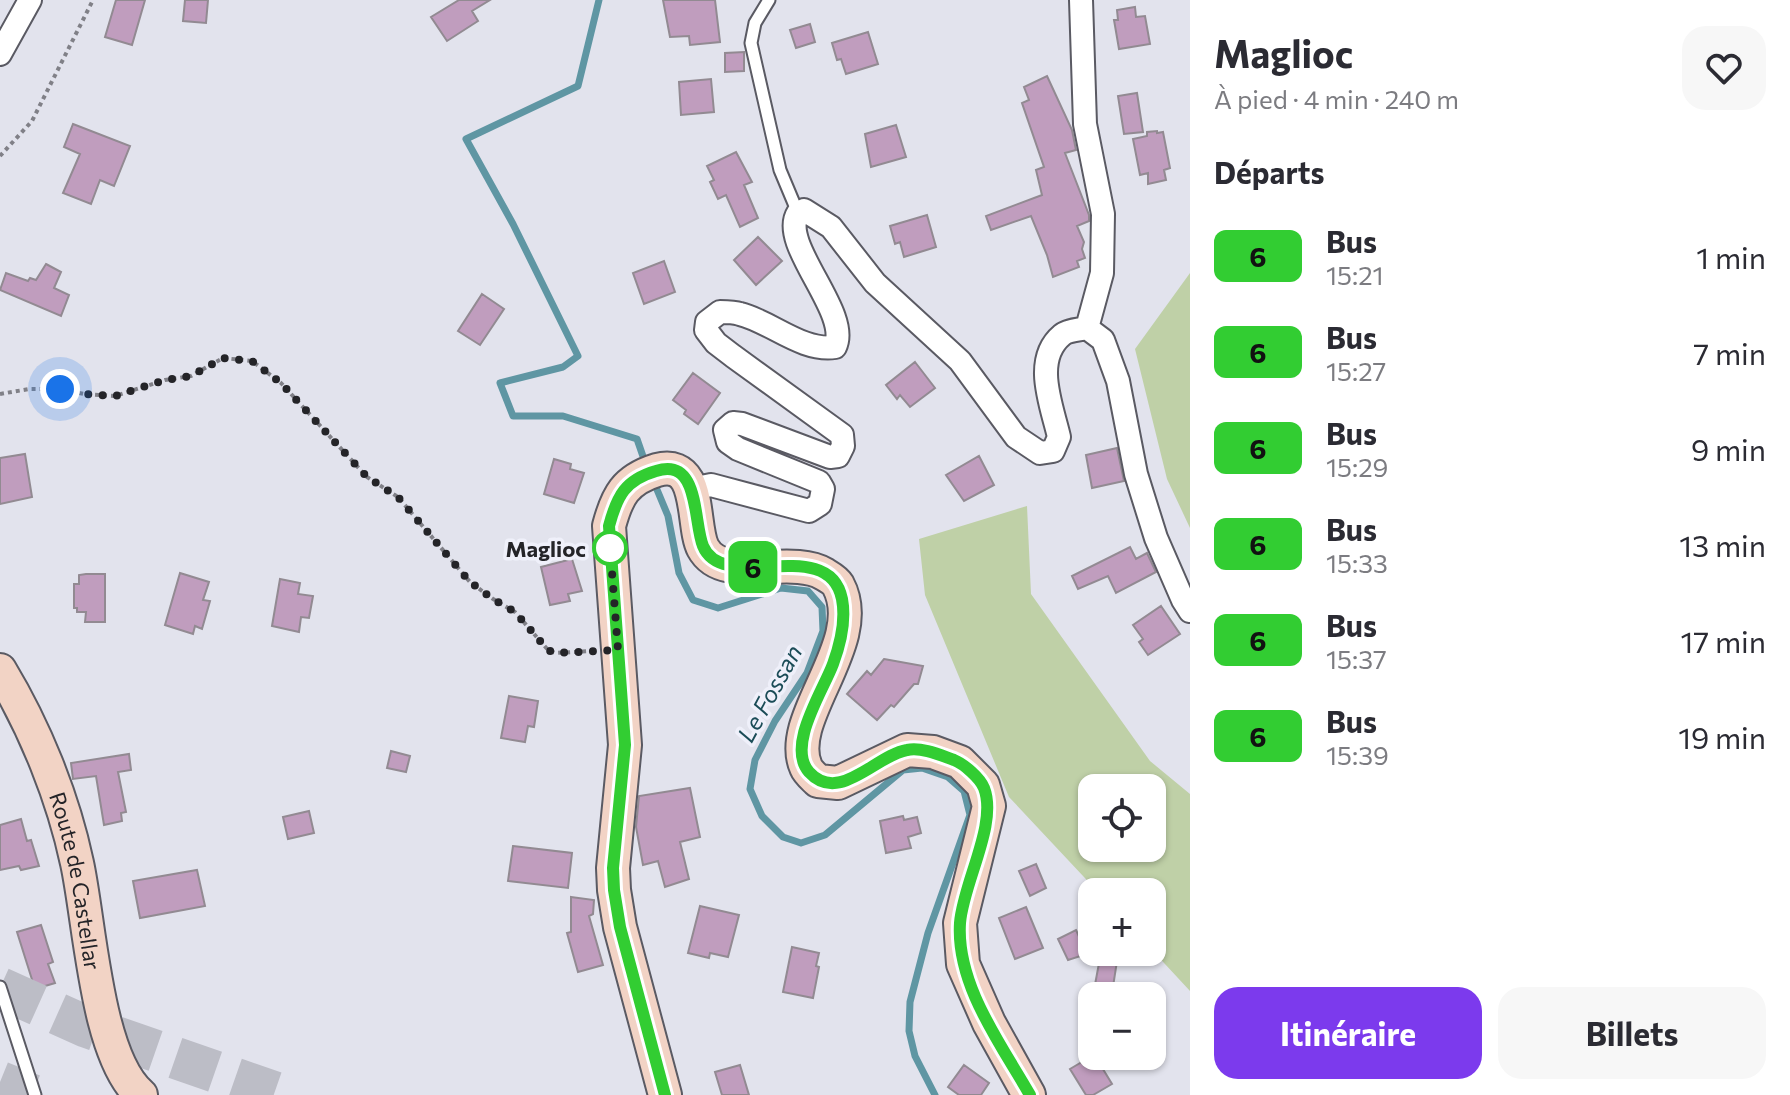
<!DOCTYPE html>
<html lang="fr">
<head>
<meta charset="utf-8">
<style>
	body { margin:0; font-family:Commissioner,sans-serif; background:#f7f7f7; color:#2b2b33; height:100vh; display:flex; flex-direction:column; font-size:30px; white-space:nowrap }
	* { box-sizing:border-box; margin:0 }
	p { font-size:26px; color:#7c7c81 }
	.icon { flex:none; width:44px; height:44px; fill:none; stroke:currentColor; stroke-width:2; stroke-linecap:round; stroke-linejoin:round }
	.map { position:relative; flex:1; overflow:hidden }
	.drawer { display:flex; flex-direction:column; background:#fff; width:600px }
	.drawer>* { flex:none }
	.badge { padding:0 16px; border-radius:12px; font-size:28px; line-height:52px }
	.fabs { position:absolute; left:1078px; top:774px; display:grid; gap:16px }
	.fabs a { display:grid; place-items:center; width:88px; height:88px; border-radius:16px; background:#fff; box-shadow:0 2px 6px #0004; font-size:40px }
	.you { position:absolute; width:40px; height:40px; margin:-20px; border:6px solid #fff; border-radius:50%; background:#1a73e8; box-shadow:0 0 0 12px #1a73e833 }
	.map>.badge { position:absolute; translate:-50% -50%; box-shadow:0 0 0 4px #fff }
	h2 { padding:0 24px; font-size:30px; line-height:72px }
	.round { display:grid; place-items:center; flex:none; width:84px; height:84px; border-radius:24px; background:#f7f7f7 }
	.headline { display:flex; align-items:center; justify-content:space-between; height:136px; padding:0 24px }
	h1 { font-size:38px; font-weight:700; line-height:60px }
	.action { display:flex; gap:16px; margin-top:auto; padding:16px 24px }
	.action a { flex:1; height:92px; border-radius:24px; background:#7c3aed; color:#fff; font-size:32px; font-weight:700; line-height:92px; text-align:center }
	.action a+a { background:#f7f7f7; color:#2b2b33 }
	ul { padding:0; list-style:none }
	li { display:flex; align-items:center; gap:24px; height:96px; padding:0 24px }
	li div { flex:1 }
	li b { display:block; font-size:30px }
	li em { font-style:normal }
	li .badge { min-width:88px; font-weight:700; text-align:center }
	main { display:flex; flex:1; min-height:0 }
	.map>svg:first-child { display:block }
	.green { fill:#bfd0a7; fill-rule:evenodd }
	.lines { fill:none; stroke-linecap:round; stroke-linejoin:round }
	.stream { stroke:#5f96a3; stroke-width:7 }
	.building { fill:#c09dbe; stroke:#928a92; stroke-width:2 }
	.highway-tunnel { stroke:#bcbdc6; stroke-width:42; stroke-dasharray:42 21; stroke-linecap:butt }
	.lane-casing { stroke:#5a5a63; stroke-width:15 }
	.street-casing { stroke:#5a5a63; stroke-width:26 }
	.secondary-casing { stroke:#5a5a63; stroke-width:36 }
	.path { stroke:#808087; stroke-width:4; stroke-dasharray:4 4; stroke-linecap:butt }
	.lane { stroke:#fff; stroke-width:11 }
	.street { stroke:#fff; stroke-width:22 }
	.secondary { stroke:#f2d3c5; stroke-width:32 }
	.line-casing { stroke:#fff; stroke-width:18 }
	.line { stroke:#32cd32; stroke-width:12 }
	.walk { stroke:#242428; stroke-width:8; stroke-dasharray:0 14.4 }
	.stop-dot { fill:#fff; stroke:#32cd32; stroke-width:4 }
	.labels { text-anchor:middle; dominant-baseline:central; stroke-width:7; stroke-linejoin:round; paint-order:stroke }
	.stop-label { font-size:22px; font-weight:bold; fill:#242428; stroke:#eff0fa; text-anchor:end }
	.street-label { font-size:22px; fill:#242428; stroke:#eff0fa }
	.water-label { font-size:24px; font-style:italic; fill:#1b4c57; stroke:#eff0fa }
</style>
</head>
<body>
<main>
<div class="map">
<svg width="1190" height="1095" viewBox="0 0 1190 1095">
	<rect width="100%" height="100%" fill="#e2e3ed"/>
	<!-- green -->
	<path class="green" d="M1190,273v255l-23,-49 -32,-130z
		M1027,506l4,88 119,167 40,33v197l-38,-41v-58h-54l-89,-95 -84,-202 -6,-56zM1092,788h60v60h-60z"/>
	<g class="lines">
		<!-- stream -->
		<path class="stream" d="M599,0l-21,86 -112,53 47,85 65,132 -15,11 -63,16 13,33h50l74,23 9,26
			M653,480l15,36 11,57 14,27 25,8 63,-20 27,3 14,16 1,24 -16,42 -32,48 -20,39 -5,29 12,27 21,21 18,6 24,-8 78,-65 19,-2 26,9 16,14 6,24 -42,118 -18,69 -1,29 6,25 20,39"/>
	</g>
	<!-- building -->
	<path class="building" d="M116,0h29l-13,45 -27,-8z
		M185,0h23l-2,23 -23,-2z
		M459,0h31l-18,11 6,10 -31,20 -16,-24z
		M663,0h52l5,42 -30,3 -1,-9 -19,1z
		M1135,7l1,10 9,-1 5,28 -31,5 -5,-29h4l-1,-10z
		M810,24l5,18 -19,6 -6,-18z
		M868,32l10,32 -32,10 -5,-15 -4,1 -5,-17z
		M744,52v19l-19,1v-19z
		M1047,76l25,54 4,20 -11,3 24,62v6l-12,5 7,16 -2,7 3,9 -8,3 2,6 -26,10 -6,-22 -16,-39 -40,14 -5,-14 56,-21 -6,-25 8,-3 -22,-64 7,-3 -5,-13z
		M711,79l3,33 -33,3 -2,-33z
		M1137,93l6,39 -19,2 -6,-38z
		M73,124l57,22 -16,40 -14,-6 -9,24 -28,-11 17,-39 -16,-7z
		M896,125l10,32 -35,10 -6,-33z
		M1157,131v2l6,-1 7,36 -6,2 2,10 -18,4v-11l-8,2 -7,-36 14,-3v-4z
		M736,152l16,30 -8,3 14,33 -18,9 -14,-32 -8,4 -8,-17 4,-2 -7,-14z
		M927,215l9,32 -32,10 -4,-15 -5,2 -5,-18z
		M758,237l24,24 -26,24 -22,-25z
		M664,261l11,31 -31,12 -11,-31z
		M46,264l15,8 -7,16 15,7 -8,21 -61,-26 6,-17 22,8 2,-3 6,2z
		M482,294l22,15 -24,36 -22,-14z
		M915,362l20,26 -25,19 -10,-12 -3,4 -11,-14z
		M693,373l27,20 -22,31 -14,-10 2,-4 -13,-10z
		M1117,448l7,33 -32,7 -6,-33z
		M25,454l7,43 -32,7v-46z
		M979,456l15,29 -30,16 -18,-26z
		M554,459l17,5 -1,5 14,4 -10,30 -30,-9z
		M1130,547l6,12 11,-6 9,19 -40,21 -8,-17 -30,13 -6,-13z
		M572,559l10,32 -14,3 2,7 -20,4 -9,-38z
		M180,573l29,9 -6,18 7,1 -8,28 -7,-3 -2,8 -28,-9z
		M86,574h19v48h-20l1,-10h-9v-4h-3v-24h5v-9z
		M280,579l20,4 -2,11 15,2 -4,22 -8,-1 -2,15 -27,-6z
		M1161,606l19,28 -32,21 -9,-13 4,-3 -10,-14z
		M884,659l39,7 -5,18h-4l-20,23 -3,-2 -14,15 -30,-26 20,-23 4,4z
		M509,696l29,5 -4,26 -6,-1 -3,16 -24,-4z
		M391,751l19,5 -4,16 -19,-4z
		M129,754l2,16 -13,2 8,40 -5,1 1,8 -18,4 -8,-49 -23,3 -2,-16z
		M690,788l10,49 -20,5 9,37 -24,8 -7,-26 -15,4 -7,-38 3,-31z
		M309,811l5,22 -26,6 -5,-22z
		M903,816l1,4 13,-3 4,16 -13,4 3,11 -25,5 -6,-32z
		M21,819l6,22 4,-1 8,26 -18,4 -2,-4 -19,4v-45z
		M513,846l59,7 -4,35 -60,-7z
		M1036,864l10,24 -16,8 -11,-25z
		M197,870l8,36 -65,12 -7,-37z
		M571,897l23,3 -1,14 -4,2 14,49 -25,7 -11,-39 4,-1z
		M700,906l39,9 -11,42 -18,-4 -1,5 -21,-5z
		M1026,907l17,41 -28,11 -16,-41z
		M41,925l12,37 -5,2 7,19 -20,6 -18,-57z
		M1076,930l11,24 -19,6 -10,-21z
		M792,947l27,6 -3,13 3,1 -6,31 -30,-6z
		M1100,958l17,3 -5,32 -18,-3z
		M1092,1056h3l17,28 -19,11h-7l-16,-26z
		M740,1065l9,30h-27l-7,-23z
		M964,1065l25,18 -8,12h-22l-11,-8z"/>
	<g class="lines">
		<!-- highway-tunnel -->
		<path class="highway-tunnel" d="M0,988l87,39 195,68
			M0,1082l32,13"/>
		<!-- lane casing -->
		<g class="lane-casing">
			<path id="lane" d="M769,0l-14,23 -4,20 29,127 18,43
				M0,987l35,108"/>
		</g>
		<!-- street casing -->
		<g class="street-casing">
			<path id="street" d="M1081,0l4,124 18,90 -1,59 -15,55
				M0,54l30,-54
				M691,489l20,-4 98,26 11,-7 3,-15 -4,-7 -81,-33 -10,-7 -3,-12 8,-7 9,1 88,33 8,-1 5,-10 -1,-11 -109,-79 -17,-13 -10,-13 1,-8 13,-10c7,0 14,0 20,2 30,7 62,38 95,33 17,-34 -57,-103 -37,-134l6,-3 27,17 44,56 85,78 56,76 24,16 13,-2 6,-14c-7,-31 -27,-77 3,-102 6,-5 17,-5 25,-7l16,12 15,41 18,93 20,64 27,62 7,11"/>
		</g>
		<!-- secondary casing -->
		<g class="secondary-casing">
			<g id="secondary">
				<path id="s1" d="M0,670c35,58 63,127 77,193 13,59 19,194 64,232"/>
				<path d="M665,1095l-45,-168 -6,-37 -1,-22 12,-123 -16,-219c8,-30 16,-46 48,-56 46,-12 34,55 46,78 20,37 88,6 121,26 5,3 11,6 14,11 31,57 -54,133 -32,182 2,5 8,10 12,14l20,2 69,-33 26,2 27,10 23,23 6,21 -29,117 3,41 26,59 40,72"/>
			</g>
		</g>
		<!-- path -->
		<path class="path" d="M0,156l32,-35 61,-121
			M0,394l29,-5h31l24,5 31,2 50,-16 26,-4 32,-18 29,3 29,22 86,94 31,20 72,85 23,17 22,13 33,38 7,3 36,-2"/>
		<!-- lane -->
		<use href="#lane" class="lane"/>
		<!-- street -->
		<use href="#street" class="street"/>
		<!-- secondary -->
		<use href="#secondary" class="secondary"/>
	</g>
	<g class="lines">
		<!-- line casing -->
		<g class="line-casing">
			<path id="line" d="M665,1095l-45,-168 -6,-37 -1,-22 12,-123 -16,-219c8,-30 16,-46 47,-55 44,-14 37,50 47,75 20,49 126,-13 139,53 4,21 -2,46 -9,65 -10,27 -47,82 -24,108 30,33 67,-17 98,-22 15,-3 33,5 47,10 10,4 26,18 30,28 14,36 -21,95 -24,135 -4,62 41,121 70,172"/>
		</g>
		<!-- line -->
		<use href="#line" class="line"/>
		<!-- walk -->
		<path class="walk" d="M60,389l24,5 31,2 50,-16 26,-4 32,-18 29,3 29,22 86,94 31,20 72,85 23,17 22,13 33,38 7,3 63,-3 -8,-104v2"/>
	</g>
	<!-- markers -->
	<circle class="stop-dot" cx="610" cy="548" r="16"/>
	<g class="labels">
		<!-- stop labels -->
		<g class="stop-label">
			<text x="586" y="548">Maglioc</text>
		</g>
		<!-- street labels -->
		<g class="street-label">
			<text stroke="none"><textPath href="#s1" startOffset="226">Route de Castellar</textPath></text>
		</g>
		<!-- water labels -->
		<g class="water-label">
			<text transform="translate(769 693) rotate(-61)">Le Fossan</text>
		</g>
	</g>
</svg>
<div class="fabs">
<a><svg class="icon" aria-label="locate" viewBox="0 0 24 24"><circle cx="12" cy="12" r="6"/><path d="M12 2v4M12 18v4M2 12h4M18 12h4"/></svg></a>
<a>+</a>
<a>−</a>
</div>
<div class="you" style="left:60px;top:389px"></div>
<b class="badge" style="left:753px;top:567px;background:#32cd32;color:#111">6</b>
</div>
<section class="drawer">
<div class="headline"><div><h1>Maglioc</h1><p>À pied · 4 min · 240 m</p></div><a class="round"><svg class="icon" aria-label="heart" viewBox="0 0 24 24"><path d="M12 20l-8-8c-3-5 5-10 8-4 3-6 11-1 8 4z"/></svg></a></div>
<h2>Départs</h2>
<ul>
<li><span class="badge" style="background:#32cd32;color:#111">6</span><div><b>Bus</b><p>15:21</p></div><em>1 min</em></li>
<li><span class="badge" style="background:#32cd32;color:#111">6</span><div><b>Bus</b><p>15:27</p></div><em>7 min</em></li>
<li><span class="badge" style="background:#32cd32;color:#111">6</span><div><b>Bus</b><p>15:29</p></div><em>9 min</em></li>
<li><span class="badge" style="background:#32cd32;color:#111">6</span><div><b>Bus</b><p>15:33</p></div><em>13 min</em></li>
<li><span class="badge" style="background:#32cd32;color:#111">6</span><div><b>Bus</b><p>15:37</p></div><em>17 min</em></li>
<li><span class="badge" style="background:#32cd32;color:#111">6</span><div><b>Bus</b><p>15:39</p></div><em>19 min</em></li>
</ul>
<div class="action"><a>Itinéraire</a><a>Billets</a></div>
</section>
</main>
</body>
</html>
